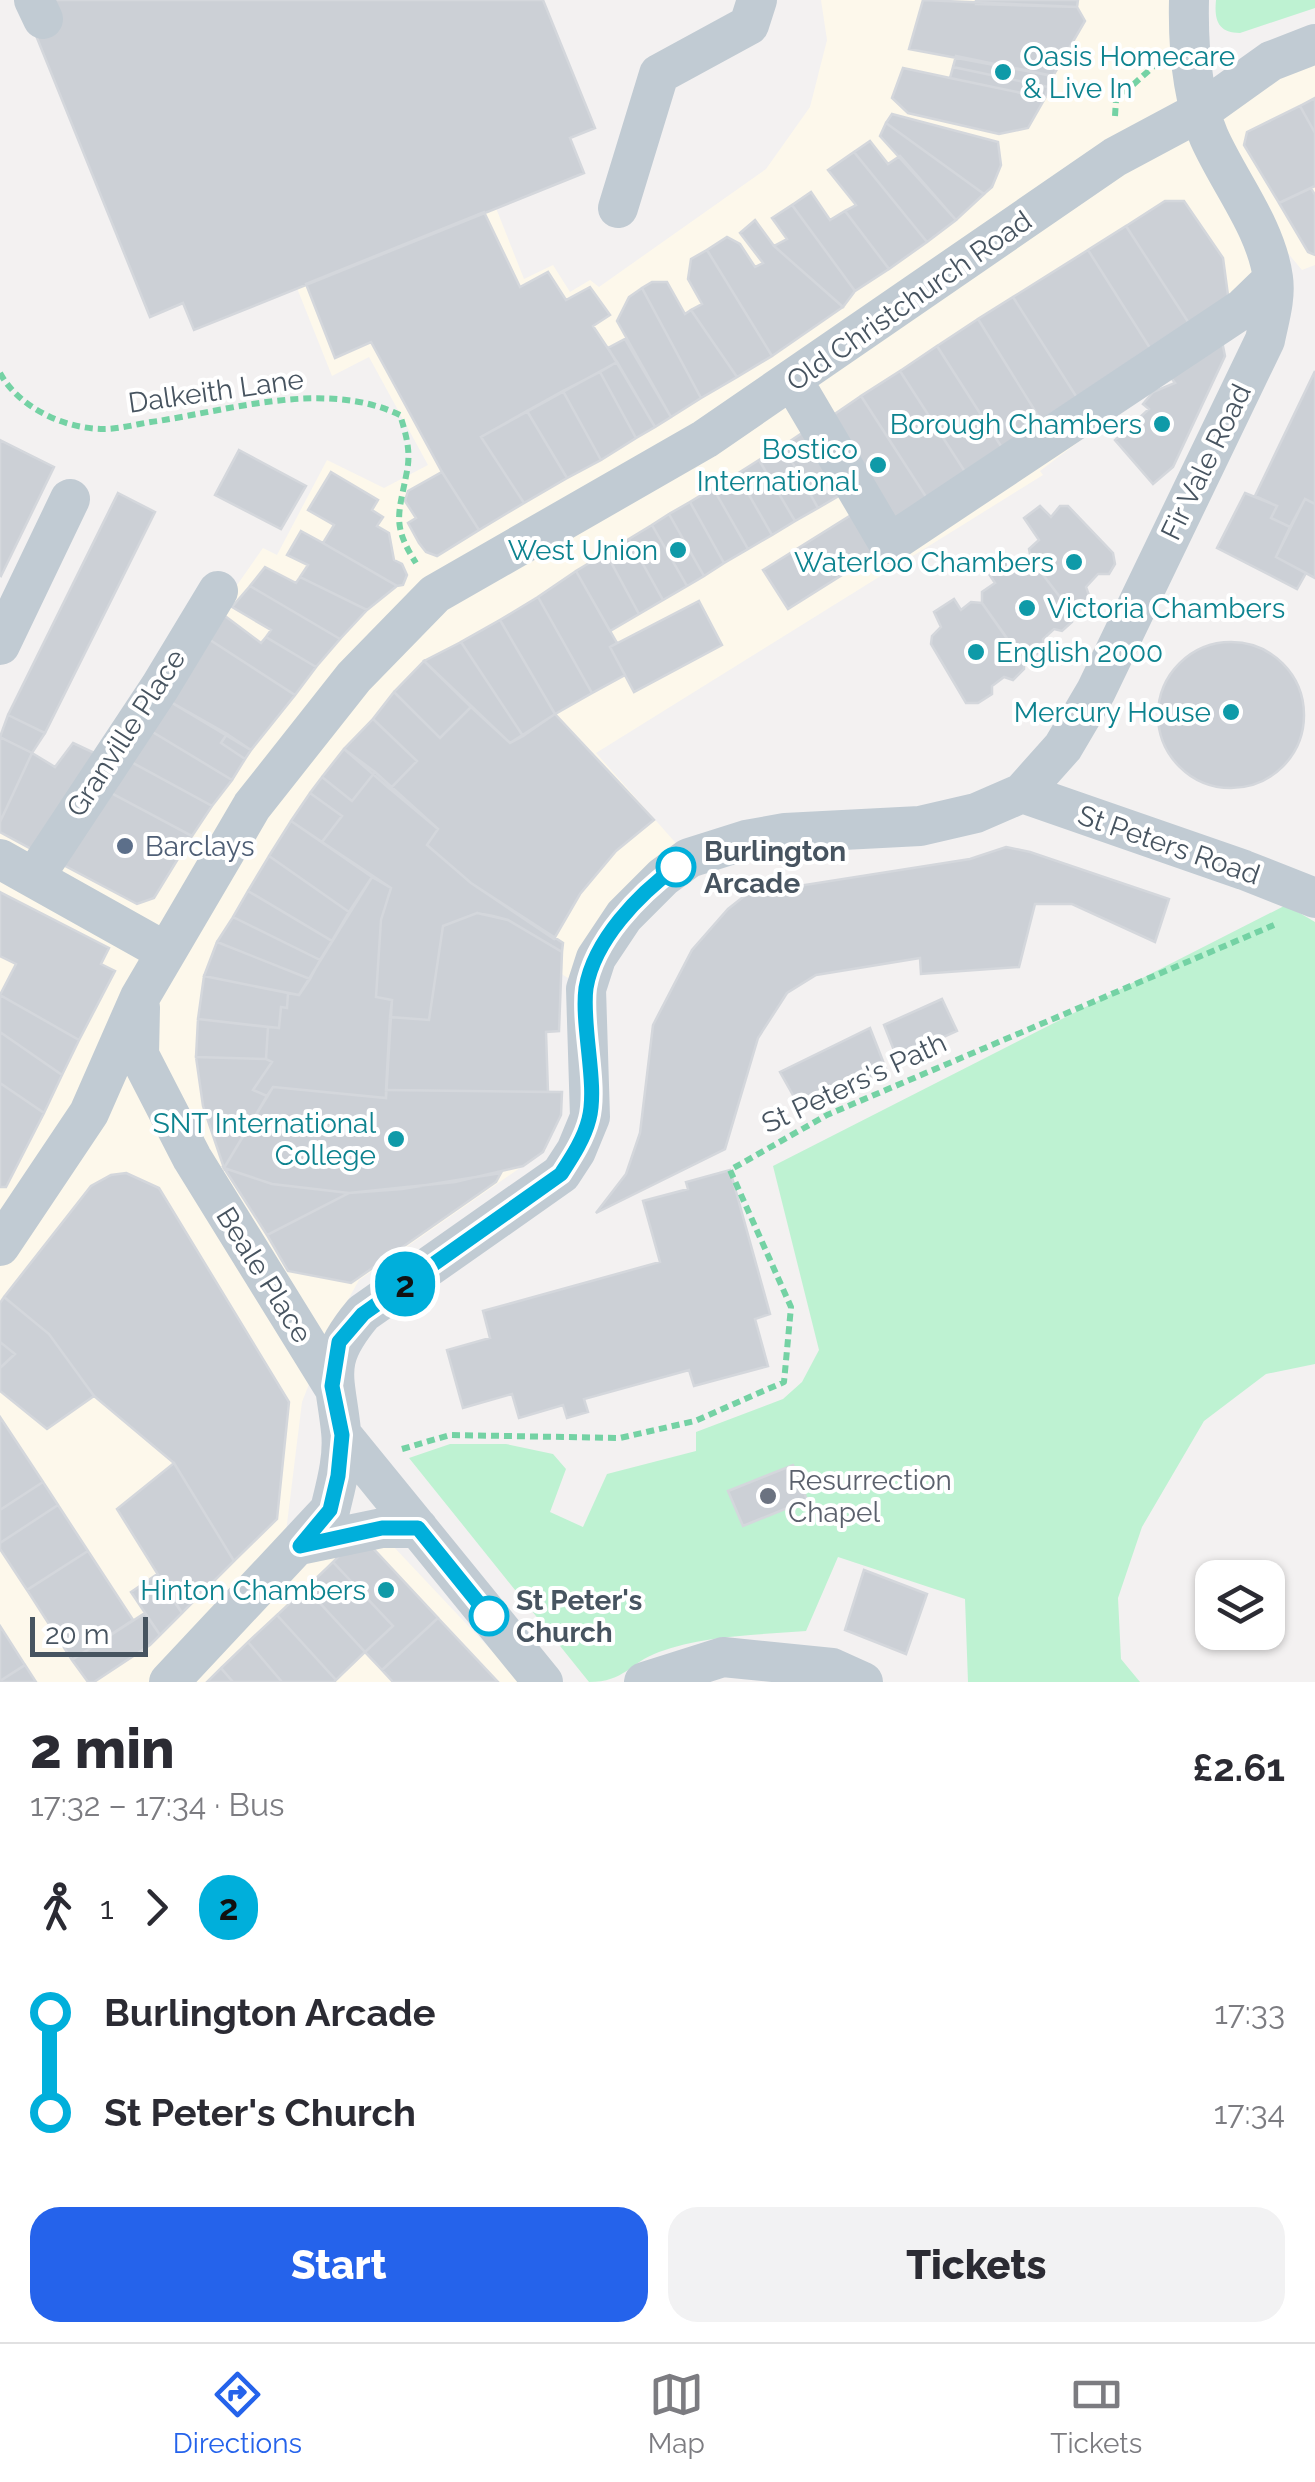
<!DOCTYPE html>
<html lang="en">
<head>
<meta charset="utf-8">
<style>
	body { margin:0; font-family:Raleway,sans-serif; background:#f2f2f3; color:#2b2b33; height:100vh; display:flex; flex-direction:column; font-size:38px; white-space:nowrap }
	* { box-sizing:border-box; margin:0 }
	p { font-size:32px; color:#7c7c81 }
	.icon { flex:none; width:55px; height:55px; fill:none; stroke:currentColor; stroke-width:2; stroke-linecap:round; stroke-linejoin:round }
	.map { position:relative; height:1682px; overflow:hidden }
	.details { display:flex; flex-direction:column; background:#fff; flex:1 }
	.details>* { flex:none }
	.badge { padding:0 20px; border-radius:32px; font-size:35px; line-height:65px }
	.fabs { position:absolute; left:1195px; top:1560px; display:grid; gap:20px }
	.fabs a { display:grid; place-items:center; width:90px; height:90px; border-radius:20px; background:#fff; box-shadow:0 2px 8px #0004; font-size:50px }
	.scale { position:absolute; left:30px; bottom:25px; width:118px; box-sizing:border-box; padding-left:10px; border:5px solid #475460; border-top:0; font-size:28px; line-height:35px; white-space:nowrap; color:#475460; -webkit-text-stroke:8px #fff; paint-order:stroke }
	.map>.badge { position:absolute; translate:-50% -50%; box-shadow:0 0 0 5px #fff }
	.legs { display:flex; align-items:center; gap:15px; height:110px; padding:0 30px; font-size:32px }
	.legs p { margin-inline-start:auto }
	.overview { display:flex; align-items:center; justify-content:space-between; height:170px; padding:0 30px }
	h1 { font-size:55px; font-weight:800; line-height:75px }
	.button { display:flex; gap:20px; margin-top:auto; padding:20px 30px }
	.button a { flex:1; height:115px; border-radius:30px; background:#2563eb; color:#fff; font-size:40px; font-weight:800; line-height:115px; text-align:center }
	.button a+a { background:#f2f2f3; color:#2b2b33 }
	ul { padding:0 30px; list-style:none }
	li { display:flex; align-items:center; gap:35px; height:100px; font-size:38px }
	li i { display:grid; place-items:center; width:15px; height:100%; margin:0 12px; background:currentColor }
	li i::after { content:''; width:25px; height:25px; margin:-12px; border:8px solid; border-radius:50%; background:#fff }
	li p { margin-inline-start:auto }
	li:first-child i { background:linear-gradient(#0000 50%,currentColor 0) }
	li:last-child i { background:linear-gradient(currentColor 50%,#0000 0) }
	.tab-bar { display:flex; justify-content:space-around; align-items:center; height:140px; border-top:2px solid #e1e1e2; background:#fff; font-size:28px; color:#7c7c81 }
	.tab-bar a { display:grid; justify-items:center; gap:5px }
	.tab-bar .selected { color:#2563eb }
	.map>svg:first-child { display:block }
	.commercial { fill:#fdf8eb }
	.green { fill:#bef2d2 }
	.building { fill:#ccd0d6; stroke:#d4d7dc; stroke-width:2.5 }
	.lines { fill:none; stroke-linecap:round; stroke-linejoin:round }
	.path { stroke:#74d2a4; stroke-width:6; stroke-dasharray:8 5; stroke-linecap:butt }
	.minor { stroke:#c1cbd3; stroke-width:40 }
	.line-1-casing { stroke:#fff; stroke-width:22 }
	.line-1 { stroke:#00afdb; stroke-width:15 }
	.culture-dot { fill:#0f9aa8; stroke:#fff; stroke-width:4 }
	.service-dot { fill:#5c6f8a; stroke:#fff; stroke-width:4 }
	.stop-1-dot { fill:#fff; stroke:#00afdb; stroke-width:5 }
	.worship-dot { fill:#6b7280; stroke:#fff; stroke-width:4 }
	.labels { text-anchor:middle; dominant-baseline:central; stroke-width:8; stroke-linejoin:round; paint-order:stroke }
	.culture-label { font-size:28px; fill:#0d838f; stroke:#fff; text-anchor:end }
	.street-label { font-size:28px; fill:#475460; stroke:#fff }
	.service-label { font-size:28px; fill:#4e5e75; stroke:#fff; text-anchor:start }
	.stop-label { font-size:28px; font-weight:bold; fill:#475460; stroke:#fff; text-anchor:start }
	.worship-label { font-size:28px; fill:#5b616d; stroke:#fff; text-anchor:start }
</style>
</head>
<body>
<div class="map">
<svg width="1315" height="1682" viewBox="0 0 1315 1682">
	<rect width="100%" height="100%" fill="#f3f1f1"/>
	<!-- commercial -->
	<path class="commercial" d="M821,0h368l12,110 114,-66v221l-13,5 -55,-66 26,93 -216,161 -17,13 3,4 -447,278 93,105 -103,131 -129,-79 -221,210 17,19 149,27 145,-17 -188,131 -31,56 -26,66 -16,130 106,13 129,137h-521v-944l93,53 170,-243 14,7 50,-95 57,28 44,-23 -59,-108 -37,19 -35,-88 199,-80 28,71 29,-14 17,27 20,-12 9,7 167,-118 44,-62 17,-67z"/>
	<!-- green -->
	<path class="green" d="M1216,0h99v8l-75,25c-22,0 -26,-13 -24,-33z
		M1286,905l29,17v442l-49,10 -62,47 -62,106 -24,71 3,61 19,23h-172l-3,-83 -127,-42 -32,74c-47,4 -102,4 -147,21 -30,11 -34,30 -70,30l-180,-224 41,-14h56l47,10 13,15 -16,43 33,15 24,-53 89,-23v-19l87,-33 19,-17 17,-32 -46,-184z"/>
	<!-- building -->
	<path class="building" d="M55,0h488l52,128 -25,10 14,35 -390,157 -11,-27 -33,14 -119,-294z
		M923,0l154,7 8,14 -32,55 -144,-27z
		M976,0h102l-1,7 -101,-3z
		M956,56l97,20 -5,11 -95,-20z
		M953,67l95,20 -3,11 -95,-20z
		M903,68l47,10 95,20 -17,30 -29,6 -91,-21 -16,-15z
		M1315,98v35l-15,-27z
		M1300,106l15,27v53l-36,17 -35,-58 3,-13z
		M892,114l106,28 3,23 -9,22 -8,7 -98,-71z
		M886,123l98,71 -28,26 -76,-84z
		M870,141l18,23 12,-8 56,64 -29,22 -73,-90z
		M854,152l73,90 -38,27 -44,-58 11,-6 -28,-35z
		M1311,188l4,7v60l-7,-3 -29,-49z
		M811,192l19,28 15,-9 44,58 -34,22 -63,-86z
		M1165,201h19l39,57 7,52 -36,21 -68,-105z
		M792,205l63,86 -12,16 -69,-61 13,-7 -15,-21z
		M484,212l36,75 28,-15 18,28 24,-13 20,28 -17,11 24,36 -136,75 43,66 -45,27 -37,-58 -71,-130 -36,16 -29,-74z
		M755,220l19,26 69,61 -71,49 -65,-106 20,-13 13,7 15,23 8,-4 -23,-30z
		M1126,226l68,105 -39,25 -67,-106z
		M707,250l65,106 -35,21 -46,-67 11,-6 -14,-25 3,-20z
		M1088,250l67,106 -74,48 -68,-107z
		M652,282h15l18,32 6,-4 46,67 -36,21 -59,-110z
		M642,288l59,110 -30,19 -54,-96 12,-24z
		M1013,297l68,107 -36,23 -67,-108z
		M978,319l67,108 -39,27 -69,-108z
		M625,339l46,78 -16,10 -47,-79z
		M1217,345l6,1 2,10 -52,111 -20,17 -38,-44 34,-31 -6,-5 10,-12 22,-9 -5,-7z
		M937,346l69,108 -37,24 -69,-107z
		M617,362l38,65 -19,11 -36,-66z
		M900,371l69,107 -39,25 -69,-107z
		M1315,371v133l-10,-5 -15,28 -19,-9 6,-12 -22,-10z
		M600,372l36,66 -35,22 -38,-69z
		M563,391l38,69 -34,18 -40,-67z
		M861,396l69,107 -40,24 -61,-109z
		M527,411l40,67 -43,25 -43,-66z
		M805,431l37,63 -24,14 -35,-62z
		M0,440l54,27 -53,109 -1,-1z
		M783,446l35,62 -23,13 -36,-61z
		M239,450l67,36 -25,43 -66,-34z
		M759,460l36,61 -23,14 -35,-61z
		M331,472l47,28 -6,10 11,7 -6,9 12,7 5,27 8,4 5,11 -4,10 -6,1 -74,-43 11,-18 -26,-15z
		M442,472l37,58 -42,26 -11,-4 -7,-9 -11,-20 8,-5 -11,-17 3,-10z
		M737,474l35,61 -24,14 -35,-61z
		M713,488l35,61 -24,14 -34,-61z
		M118,493l37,19 -110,221 -37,-18z
		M1245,493l32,13 -6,12 19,9 -14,30 30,16 -9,16 -80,-41z
		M1305,499l10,5v74l-39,-21z
		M690,502l34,61 -20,13 -35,-62z
		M1040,506l11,11 9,-11h8l45,47 2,11 -6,10h-11l-12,13 4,11 -9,11 -9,4 -41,-54 -2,-10 10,-9 -15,-22z
		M856,512l24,39 -92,58 -25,-39z
		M669,514l35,62 -17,10 -35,-61z
		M652,525l35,61 -24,14 -34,-61z
		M301,531l22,12 74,43 -30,24 -67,-33 8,-12 -21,-10z
		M629,539l34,61 -24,14 -33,-61z
		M606,553l33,61 -29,17 -34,-60z
		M1000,555l9,10 10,-7 12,1 41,54v9l-10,9 -8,-2 -11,10v8l-11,12 -10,1 -40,-57v-11l13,-9 -10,-15z
		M265,567l31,16 4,-6 67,33 -27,29 -90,-53z
		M576,571l41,72 -7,4 15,28 -33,18 -54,-96z
		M250,586l90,53 -24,28 -50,-30 5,-7 -39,-23z
		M538,597l54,96 -37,21 -55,-94z
		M954,599l7,11 10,-8 11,1 42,59v7l-11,11 -9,-3 -12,9v8l-14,9h-12l-35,-59 1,-8 9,-9 -7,-15z
		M699,601l23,44 -88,47 -24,-45z
		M225,616l36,27 5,-6 50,30 -21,28 -88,-57z
		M500,620l55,94 -32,22 -62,-94z
		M207,638l88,57 -44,55 -89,-53z
		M1158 715a73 73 0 1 1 146 0a73 73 0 1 1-146 0Z
		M461,642l62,94 -13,7 -86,-82z
		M424,661l47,46 -31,31 -46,-46z
		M394,692l46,46 31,-31 39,36 45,-29 99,106 -38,31 -36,43 -26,45 -83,-56 -44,-38 11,-16 -48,-40 27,-28 -44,-42z
		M162,697l65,37 -6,9 24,16 -13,21 -91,-55z
		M8,715l37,18 -13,20 -32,-16z
		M373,719l44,42 -27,28 -46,-40z
		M141,725l91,55 -20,26 -90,-49z
		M227,734l24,16 -6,9 -24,-16z
		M0,737l32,16 -32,69z
		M73,743l30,14 -66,95 -37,-20v-10l32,-69 23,14z
		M344,749l31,23 -23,29 -30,-24z
		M122,757l90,49 -20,30 -92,-49z
		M375,772l63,57 -11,16 44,38 92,60 -1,9 -54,-32 -15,-4 -16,-3 -34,13 -14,94 -39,-3 2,-17 -16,-3 5,-77 10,-32 -69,-46 20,-26 -32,-23 12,-16 30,24z
		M100,787l92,49 -38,62 -17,6 -83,-44z
		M310,793l32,23 -20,26 -31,-21z
		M291,821l81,56 -23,35 -80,-56z
		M1006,847l24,5 139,47 -14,43 -83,-38h-37l-16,63 -98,7 -1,-16 -104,17 -29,18 -29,45 -33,111 -129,64 30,-39 14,-41 13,-108 39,-75 36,-41 19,-15 223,-35z
		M269,856l80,56 -17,29 -84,-50z
		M372,877l19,11 -10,32 -5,77 16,3 -6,98 -113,-11 -6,9 -14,-6 19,-28 -6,-3 2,-32 11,1 2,-21 6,1 1,-15 11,2z
		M248,891l84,50 -12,19 -87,-43z
		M0,892l109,56 -8,16 14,7 -36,69 -79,-45 16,-31 -16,-8z
		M477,913l31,7 54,32 -3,79 -13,1 2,60 -162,-2 4,-73 39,3 14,-94z
		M233,917l87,43 -10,19 -93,-37z
		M217,942l93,37 -11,16 -95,-19z
		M204,976l84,17 -1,15 -6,-1 -2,21 -81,-9z
		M0,995l79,45 -17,35 -62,-43z
		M942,999l15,32 -60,27 -13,-33z
		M198,1019l70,8 -2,32 -70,-2z
		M870,1028l16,41 -84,42 -22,-39z
		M0,1032l62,43 -18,38 -44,-30z
		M196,1057l70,2 6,3 -19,28 14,6 -43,72 -21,-62z
		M0,1083l44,30 -38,74h-6z
		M273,1087l113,11v-8l176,2 -1,23 -18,37 -20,14 -68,16 -106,11 -77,-9 -48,-16z
		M224,1168l48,16 77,9 -82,42z
		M730,1170l40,144 -15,5 13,47 -74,20 -5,-16 -105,29 4,13 -21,6 -4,-13 -44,13 -7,-24 -49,14 -16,-58 43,-12 -7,-27 177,-49 -17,-61 45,-12 -2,-7z
		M126,1173l33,15 130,214 -12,117 -43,42 -60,-98 -80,-67 -45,-62 -45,-37 87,-111 20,-11z
		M501,1173l-5,9 -145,101 -63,-12 -21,-36 82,-42 53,-4z
		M4,1297l45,37 45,62 -47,33 -47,-38v-23l15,-14 -15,-12v-39z
		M0,1342l15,12 -15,14z
		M0,1417l43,65 -43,28z
		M174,1463l60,98 -52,52 -65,-104z
		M793,1465l14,35 -64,26 -15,-35z
		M43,1482l15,23 -58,38v-33z
		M58,1505l30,46 -61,39 -27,-41v-6z
		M353,1542l15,1 70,75 -56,52 -17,-18 28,-26 -60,-64z
		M88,1551l45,69 -61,40 -45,-70z
		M333,1562l60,64 -28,26 -59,-64z
		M864,1570l63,24 -21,60 -61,-24z
		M156,1575l26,38 -22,22 -29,-43z
		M306,1588l59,64 -29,28 -59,-65z
		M145,1613l15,22 -10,10 -56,37h-6l-16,-22z
		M277,1615l59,65 -2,2h-52l-34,-40z
		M438,1618l60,64h-105l-11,-12z
		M0,1626l25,39 -25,16z
		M248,1642l34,40h-49l-12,-14z
		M25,1665l11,17h-36v-1z
		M221,1668l12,14h-26z"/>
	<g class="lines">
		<!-- path -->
		<path class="path" d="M1115,116l1,-16 38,-34
			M0,373c19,35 65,56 104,56 17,0 36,-6 54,-8 76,-12 169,-41 242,-6 6,19 11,36 7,56 -8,43 -16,53 9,92
			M402,1449l48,-14 170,3 75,-17 89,-39 7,-75 -61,-137 97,-55 447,-190"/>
		<!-- minor -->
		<path class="minor" d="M34,0l9,19
			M618,208l41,-134 90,-49 8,-25
			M793,381l96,163 353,-235 31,-30
			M0,645l70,-146
			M1022,793l222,77 71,28
			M0,859l166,93
			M35,876l125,-189 58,-96
			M140,1007l-1,48 53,103 141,228
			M0,1246l89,-133 51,-116 112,-191 102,-129 81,-83 270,-155 410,-282 86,-46 70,-50 44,-17
			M342,1435l201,247
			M300,1545l82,-17h36
			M169,1682l161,-172c6,-25 14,-53 11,-79 -6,-57 -19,-69 22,-118l198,-139 15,-23 14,-34 -4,-128 10,-31 28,-42 39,-39 26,-19 57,-18 39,-7 135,-7 56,-13 46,-20 41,-46 33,-56 169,-351c4,-20 11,-42 8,-62 -7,-51 -43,-94 -64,-141 -17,-40 -21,-93 -20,-137
			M644,1682l79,-25 109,11 31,14"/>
	</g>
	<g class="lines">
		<!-- line-1 casing -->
		<g class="line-1-casing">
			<path id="line-1" d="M489,1616l-71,-88h-36l-82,18 30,-36 8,-34 4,-41 -10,-49 7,-44 24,-28 198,-140c11,-17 23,-35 28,-55 9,-34 -8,-94 -3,-131 8,-48 53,-94 90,-121"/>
		</g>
		<!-- line-1 -->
		<use href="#line-1" class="line-1"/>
	</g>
	<!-- markers -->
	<g class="culture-dot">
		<circle cx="1003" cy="72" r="10"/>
		<circle cx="1162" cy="424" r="10"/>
		<circle cx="878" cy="465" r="10"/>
		<circle cx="678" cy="550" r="10"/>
		<circle cx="1074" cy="562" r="10"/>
		<circle cx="1027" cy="608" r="10"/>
		<circle cx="976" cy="652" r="10"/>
		<circle cx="1231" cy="712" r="10"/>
		<circle cx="396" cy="1139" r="10"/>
		<circle cx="386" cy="1590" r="10"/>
	</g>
	<circle class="service-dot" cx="125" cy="846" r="10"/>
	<g class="stop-1-dot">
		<circle cx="676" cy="867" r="18"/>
		<circle cx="489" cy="1616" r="18"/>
	</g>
	<circle class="worship-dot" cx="768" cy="1496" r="10"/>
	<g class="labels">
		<!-- culture labels -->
		<g class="culture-label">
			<text x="1023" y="56" text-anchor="start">Oasis Homecare<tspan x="1023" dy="32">&amp; Live In</tspan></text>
			<text x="1142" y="424">Borough Chambers</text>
			<text x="858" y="449">Bostico<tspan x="858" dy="32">International</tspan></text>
			<text x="658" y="550">West Union</text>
			<text x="1054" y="562">Waterloo Chambers</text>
			<text x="1047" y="608" text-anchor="start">Victoria Chambers</text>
			<text x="996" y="652" text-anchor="start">English 2000</text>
			<text x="1211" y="712">Mercury House</text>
			<text x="376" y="1123">SNT International<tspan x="376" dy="32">College</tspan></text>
			<text x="366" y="1590">Hinton Chambers</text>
		</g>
		<!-- street labels -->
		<g class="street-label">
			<text transform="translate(909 301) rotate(-35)">Old Christchurch Road</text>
			<text transform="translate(216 391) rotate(-8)">Dalkeith Lane</text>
			<text transform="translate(1206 462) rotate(-64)">Fir Vale Road</text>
			<text transform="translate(126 733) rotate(-57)">Granville Place</text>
			<text transform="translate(1169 845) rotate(19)">St Peters Road</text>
			<text transform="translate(854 1083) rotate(-25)">St Peters's Path</text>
			<text transform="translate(264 1275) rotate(58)">Beale Place</text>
		</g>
		<!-- service labels -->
		<g class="service-label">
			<text x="145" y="846">Barclays</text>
		</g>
		<!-- stop labels -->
		<g class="stop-label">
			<text x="704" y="851">Burlington<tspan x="704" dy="32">Arcade</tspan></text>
			<text x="516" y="1600">St Peter's<tspan x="516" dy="32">Church</tspan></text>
		</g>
		<!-- worship labels -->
		<g class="worship-label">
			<text x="788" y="1480">Resurrection<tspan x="788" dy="32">Chapel</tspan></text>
		</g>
	</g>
</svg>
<div class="fabs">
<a><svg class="icon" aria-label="layers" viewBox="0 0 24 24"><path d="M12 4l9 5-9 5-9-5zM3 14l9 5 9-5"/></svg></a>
</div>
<div class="scale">20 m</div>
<b class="badge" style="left:405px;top:1284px;background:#00afdb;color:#111">2</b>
</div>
<section class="details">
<div class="overview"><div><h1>2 min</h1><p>17:32 – 17:34 · Bus</p></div><b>£2.61</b></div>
<div class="legs"><svg class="icon" aria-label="walk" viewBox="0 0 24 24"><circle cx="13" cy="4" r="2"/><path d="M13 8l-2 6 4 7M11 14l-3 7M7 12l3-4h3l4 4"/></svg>1<svg class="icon" aria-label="forward" viewBox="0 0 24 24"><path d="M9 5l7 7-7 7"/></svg><b class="badge" style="background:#00afdb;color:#111">2</b></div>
<ul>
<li><i style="color:#00afdb"></i><b>Burlington Arcade</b><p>17:33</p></li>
<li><i style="color:#00afdb"></i><b>St Peter's Church</b><p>17:34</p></li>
</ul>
<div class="button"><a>Start</a><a>Tickets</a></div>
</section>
<nav class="tab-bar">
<a class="selected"><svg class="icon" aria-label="directions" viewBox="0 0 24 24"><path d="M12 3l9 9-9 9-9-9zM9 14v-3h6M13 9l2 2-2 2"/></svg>Directions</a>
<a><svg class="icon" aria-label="map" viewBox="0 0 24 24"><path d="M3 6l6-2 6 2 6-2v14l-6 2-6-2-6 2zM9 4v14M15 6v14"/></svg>Map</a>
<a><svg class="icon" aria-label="tickets" viewBox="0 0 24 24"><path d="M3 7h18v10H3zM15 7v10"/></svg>Tickets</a>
</nav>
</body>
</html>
